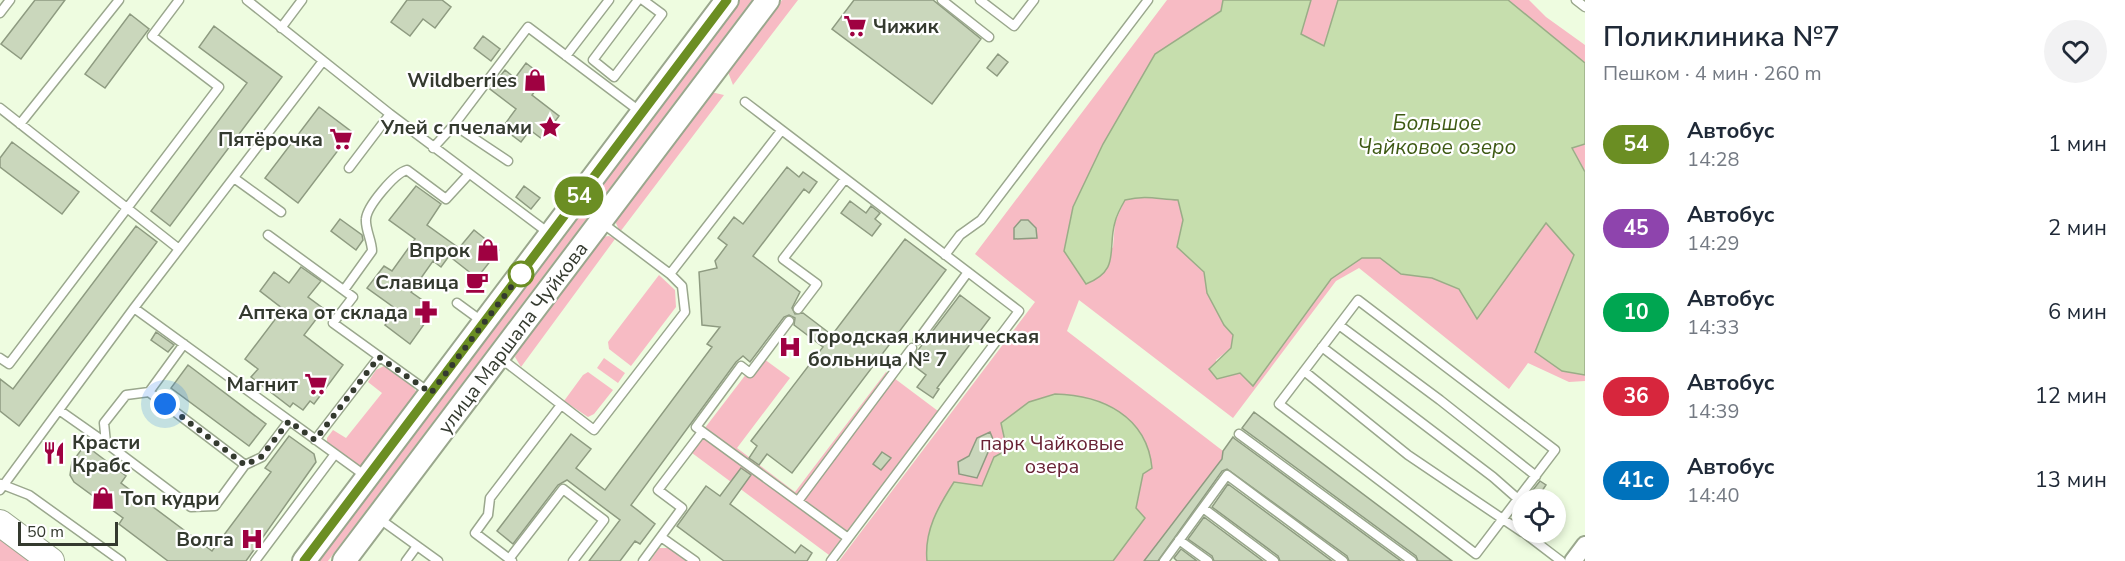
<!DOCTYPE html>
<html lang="ru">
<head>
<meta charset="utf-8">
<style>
	body { margin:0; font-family:"Nunito Sans",sans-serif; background:#f2f2f3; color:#1f2937; height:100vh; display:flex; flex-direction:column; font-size:22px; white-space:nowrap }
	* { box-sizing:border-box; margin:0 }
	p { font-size:20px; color:#747a83 }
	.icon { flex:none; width:33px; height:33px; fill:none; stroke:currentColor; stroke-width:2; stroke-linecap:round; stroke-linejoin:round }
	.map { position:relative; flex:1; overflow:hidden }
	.panel { display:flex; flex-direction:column; background:#fff; width:540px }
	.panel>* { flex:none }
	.badge { padding:0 12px; border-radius:20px; font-size:21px; line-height:39px }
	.buttons { position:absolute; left:1512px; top:489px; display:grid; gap:12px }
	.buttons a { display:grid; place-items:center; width:54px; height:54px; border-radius:50%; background:#fff; box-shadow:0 3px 9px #0003; font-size:30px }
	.scale { position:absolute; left:18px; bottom:15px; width:100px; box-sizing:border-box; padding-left:6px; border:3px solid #343a2f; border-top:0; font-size:16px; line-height:21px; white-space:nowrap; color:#343a2f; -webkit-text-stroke:4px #fff; paint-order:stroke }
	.you { position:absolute; width:30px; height:30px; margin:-15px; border:4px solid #fff; border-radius:50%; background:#1a73e8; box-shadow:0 0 0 9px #1a73e833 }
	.map>.badge { position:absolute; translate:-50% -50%; box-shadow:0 0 0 3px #fff }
	.round { display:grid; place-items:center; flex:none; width:63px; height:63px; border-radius:32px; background:#f2f2f3 }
	.head { display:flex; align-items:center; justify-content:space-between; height:102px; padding:0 18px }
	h1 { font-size:28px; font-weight:600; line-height:45px }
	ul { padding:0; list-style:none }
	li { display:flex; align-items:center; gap:18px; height:84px; padding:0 18px }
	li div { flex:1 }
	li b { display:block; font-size:22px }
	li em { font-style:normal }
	li .badge { min-width:66px; font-weight:700; text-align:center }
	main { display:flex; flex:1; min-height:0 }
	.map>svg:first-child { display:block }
	.green { fill:#f7bbc4 }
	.water { fill:#c6dead; stroke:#9aad87; stroke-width:1.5 }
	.building { fill:#cad7bc; stroke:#8e9b81; stroke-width:1.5 }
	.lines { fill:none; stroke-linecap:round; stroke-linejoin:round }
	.lane-casing { stroke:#9aa78d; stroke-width:11 }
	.street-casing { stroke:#9aa78d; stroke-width:20 }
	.secondary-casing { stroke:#9aa78d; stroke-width:26 }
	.primary-casing { stroke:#9aa78d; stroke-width:28 }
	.lane { stroke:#fff; stroke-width:8 }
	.street { stroke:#fff; stroke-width:16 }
	.secondary { stroke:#fff; stroke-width:22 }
	.primary { stroke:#fff; stroke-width:26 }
	.line-casing { stroke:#fff; stroke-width:14 }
	.line { stroke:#6b8e23; stroke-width:9 }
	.walk { stroke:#343a2f; stroke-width:6; stroke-dasharray:0 10.8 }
	.stop-dot { fill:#fff; stroke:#6b8e23; stroke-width:3 }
	.labels { text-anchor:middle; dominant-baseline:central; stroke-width:4.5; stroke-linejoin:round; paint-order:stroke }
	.poi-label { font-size:20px; font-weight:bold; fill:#343a2f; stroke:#fff; text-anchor:end }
	.street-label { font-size:20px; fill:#343a2f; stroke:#fff }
	.park-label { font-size:20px; fill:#682234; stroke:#fff }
	.water-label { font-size:21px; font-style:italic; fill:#3e5a14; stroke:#fff }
</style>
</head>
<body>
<main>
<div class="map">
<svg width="1585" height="561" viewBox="0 0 1585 561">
	<rect width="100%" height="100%" fill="#eefce0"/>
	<!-- green -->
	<path class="green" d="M738,0h14l-424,561h-14z
		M782,0h16l-65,85 -5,-13z
		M1167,0h56l-2,11 -66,43 -52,90 -30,63 -9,44 22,33 27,-37 2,-25 10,-22c22,-5 31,-1 53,0l5,19 -6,28 27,25 3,21 17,32 9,10 -2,13 -15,12 1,19 23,-6 13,13 78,-107 31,-22 18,1 21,16 31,4 27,11 87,-66 28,32 -39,97 27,19 23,4v6l-16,1 -41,-19 -19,26 -150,-121 -23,13 -103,137 -154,-118 -12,31 156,120 -1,8 -78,102h-305l196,-259 -60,-48z
		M1311,0h27l-14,47 -23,-13z
		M1508,0h21l17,17 39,28v18z
		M711,92l13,3 -104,137 -5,-11z
		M1585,144v28l-13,-25z
		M609,236l6,3 -94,128 -6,-10 3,-8 84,-112z
		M659,275l16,15 1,17 -45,59 -22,-17 -1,-7z
		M760,356l30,22 -53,70 58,44 91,-120 52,39 -109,144 -141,-105z
		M604,358l21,15 -7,10 -21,-15z
		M384,366c14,5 23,13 32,25v7l-52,70h-5l-32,-24v-6l6,-8 13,8 36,-45 -14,-11 8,-12z
		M588,372l25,18 -19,24 -6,3 -24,-16 19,-26z
		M0,538l30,23h-30z
		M659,548h10l17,13h-36z"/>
	<!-- water -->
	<path class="water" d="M1223,0h88l-10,34 23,12 14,-46h170l77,63v81l-13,4 13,24v203l-23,-4 -27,-19 39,-97 -28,-32 -69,96 -18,-30 -27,-11 -31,-4 -21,-16h-18l-31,21 -78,107 -13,-13 -23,6 -8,-10 22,-21 2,-13 -9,-10 -17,-32 -3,-21 -27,-25 6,-27 -5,-20c-21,-1 -32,-5 -53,0 -4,7 -8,14 -10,22 -8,28 6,48 -29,62l-22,-33 9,-44 30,-63 52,-90 66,-43z
		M1055,394c47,1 92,22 97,74l-9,6 -7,34 9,10 -32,43h-186c-3,-30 11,-54 27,-79l28,4 12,-29 13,-7 -6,-27 28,-21z"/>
	<!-- building -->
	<path class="building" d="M35,0h30l-44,59 -20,-15z
		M407,0h35l9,7 -16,21 -12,-9 -13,17 -19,-14z
		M854,0h79l48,39 -49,65 -100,-75z
		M130,14l19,15 -44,59 -20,-14z
		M214,26l68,51 -112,149 -19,-15 96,-128 -48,-36z
		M483,36l17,13 -9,12 -17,-13z
		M998,54l10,8 -11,14 -10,-8z
		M526,63l19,15 -13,17 27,21 -17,23 -12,-9 -9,12 -19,-14 14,-19 -26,-20 15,-19 10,8z
		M319,107l33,25 -54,71 -33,-25z
		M12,142l67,50 -17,22 -62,-47v-9z
		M787,167l12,10 4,-5 14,10 -8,11 -5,-4 -51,67 47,36 -8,16 3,6 8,-1 29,22 73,-96 41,31 -154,203 -25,-19 -8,11 -10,-7 8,-12 -6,-5 72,-94 -29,-22 1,-7 -6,-3 -5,2 -34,45 -7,-6 -7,6 -105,143 24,19 -15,20 -5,-3 -15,20h-31l31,-41 -53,-40 -9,5 -45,59 -16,-13 74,-97 20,15 -15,19 29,22 107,-143 -5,-3 13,-17 -18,-2 -3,-53 18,-4 -2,-7 12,-16 -9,-7 16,-21 9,7z
		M416,186l25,18 -14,21 32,23 15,-18 25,20 -22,28 -28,-22 -8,11 -8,-6 -22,31 24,17 -25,35 -25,-19 11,-16 -29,-21 17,-22 8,5 23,-32 -26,-19z
		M524,186l16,12 -9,11 -15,-12z
		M850,201l16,12 5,-7 9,7 -5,6 6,5 -9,12 -31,-23z
		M340,219l22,16 1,5 -7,10 -25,-19z
		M1021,220h7l8,8 1,10 -23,1v-11z
		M136,226l21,16 -138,184 -19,-15v-32l13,10z
		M301,267l20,14 -13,16 16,12 -20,26 39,30 -29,39 -4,-3 -7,9 -10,-7 -3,4 -39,-30 7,-8 -13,-10 38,-50 -23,-18 14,-19 15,11z
		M960,295l30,23 -53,70 2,1 -6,9 -16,-11 9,-12 -17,-13z
		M156,332l18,13 -6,7 -17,-12z
		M188,365l78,59 -17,22 -78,-58z
		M1254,412l198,149h-34l-2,-5 -174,-128z
		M990,432l5,12 -6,6 -12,28 -18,-4 -1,-12 11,-6 8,-18z
		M289,436l25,18 2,8 -70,99h-78l-49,-37 4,-6 -49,-36 -4,-7 2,-13 13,-17 41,31 -5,7 91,68 59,-79 -6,-4z
		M1233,437l2,2 166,122h-52l-2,-5 -120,-87 -5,2 -64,90h-14l78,-102 1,-8z
		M882,452l9,6 -10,12 -8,-6z
		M741,468l10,7 -21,29 65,49 6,-8 11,8 -5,8h-83l-47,-35 29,-40 14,10z
		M1540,481l6,4 -10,15h-11z
		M1228,484l104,77h-52l-2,-5 -66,-49z
		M1204,517l59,44h-49l-2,-5 -24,-17z
		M1181,549l16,12h-20l-3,-3z"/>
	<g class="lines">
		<!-- lane casing -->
		<g class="lane-casing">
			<path id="lane" d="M247,0l143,114 160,120
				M638,0l-45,60 21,17 48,-63 -19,-14
				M942,0l47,37
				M980,0l34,26 20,-26
				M1576,0l9,7
				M0,13l10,-13
				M281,28l21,-28
				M566,56l43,-56
				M745,102l274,209 -188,250
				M0,108l179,141
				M20,124l99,-124
				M433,148l21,-23
				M508,161l-54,-36 74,-98 114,86
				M349,168l41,-54
				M234,178l47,34
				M601,222l69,52
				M268,235l85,62 -20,26 97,70
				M945,255l15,-20 21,-15 167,-220
				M344,290l28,-39c0,-10 -7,-22 -6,-32 1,-13 29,-46 41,-49l39,29 22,-24
				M1358,300l197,150 -79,104 -197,-150z
				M457,303l26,19
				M134,308l233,169
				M798,309l19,-25 -34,-25 62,-80
				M789,321l-39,52 -9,-7 -45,61 152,111
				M1339,325l101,75 96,76
				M918,340l50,-68
				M1322,347l171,130 25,22
				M499,357l95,73 91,-118 -3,-26 -12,-12 111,-143
				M0,358l9,6 210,-277 -67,-51 27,-36
				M1304,371l104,84 114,77
				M149,392l96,73 -30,41 -24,1 -85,-64 -2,-20 22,-28 23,-3 35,-48
				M59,410l47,33
				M1239,434l173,127
				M315,440l64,-83
				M245,465l17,-8 27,-36
				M1,484l28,11 92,66
				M0,490l134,-182 189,-247
				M798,501l114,-153
				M1203,508l71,53
				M377,517l61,44
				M1523,532l38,29
				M661,537l34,24
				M1179,540l29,21
				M509,559l54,-70 41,31 -31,41
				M255,561l80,-107
				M406,561l11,-15
				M512,561l-37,-28 13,-18 2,-17 71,-93
				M643,561l39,-53 -24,-18 44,-58
				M1164,561l63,-86 116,86"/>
		</g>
		<!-- street casing -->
		<g class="street-casing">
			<path id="street" d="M1573,561l12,-16"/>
		</g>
		<!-- secondary casing -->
		<g class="secondary-casing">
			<path id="secondary" d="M304,561l423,-561
				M344,561l424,-561"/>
		</g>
		<!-- primary casing -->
		<g class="primary-casing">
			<path id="primary" d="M0,523l51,38"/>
		</g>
		<!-- lane -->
		<use href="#lane" class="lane"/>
		<!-- street -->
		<use href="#street" class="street"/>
		<!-- secondary -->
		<use href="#secondary" class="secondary"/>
		<!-- primary -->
		<use href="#primary" class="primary"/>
	</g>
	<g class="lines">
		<!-- line casing -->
		<g class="line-casing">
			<path id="line" d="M304,561l423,-561"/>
		</g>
		<!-- line -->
		<use href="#line" class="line"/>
		<!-- walk -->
		<path class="walk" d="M165,404l80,61 16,-8 28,-36 26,19 64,-83 52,36 90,-119"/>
	</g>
	<!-- icons -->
	<defs>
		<g id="supermarket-bare" transform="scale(1.8)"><path d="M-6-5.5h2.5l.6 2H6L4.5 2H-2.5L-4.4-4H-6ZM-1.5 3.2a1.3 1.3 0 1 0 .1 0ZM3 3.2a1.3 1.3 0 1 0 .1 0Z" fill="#9f0141" stroke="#fff" stroke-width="2.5" paint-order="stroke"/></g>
		<g id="shop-bare" transform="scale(1.8)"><path d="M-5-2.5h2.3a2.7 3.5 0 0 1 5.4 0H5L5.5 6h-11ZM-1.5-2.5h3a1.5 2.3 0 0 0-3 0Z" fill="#9f0141" stroke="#fff" stroke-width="2.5" paint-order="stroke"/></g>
		<g id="sight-bare" transform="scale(1.8)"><path d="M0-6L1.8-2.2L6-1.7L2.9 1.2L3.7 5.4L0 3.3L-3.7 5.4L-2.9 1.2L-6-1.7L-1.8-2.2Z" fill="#9f0141" stroke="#fff" stroke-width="2.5" paint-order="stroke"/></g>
		<g id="cafe-bare" transform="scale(1.8)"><path d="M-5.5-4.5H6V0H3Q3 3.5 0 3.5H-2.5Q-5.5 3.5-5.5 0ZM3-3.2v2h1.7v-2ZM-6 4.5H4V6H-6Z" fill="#9f0141" stroke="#fff" stroke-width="2.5" paint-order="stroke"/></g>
		<g id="pharmacy-bare" transform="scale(1.8)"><path d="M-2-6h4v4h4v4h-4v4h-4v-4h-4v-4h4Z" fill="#9f0141" stroke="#fff" stroke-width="2.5" paint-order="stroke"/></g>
		<g id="hospital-bare" transform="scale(1.8)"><path d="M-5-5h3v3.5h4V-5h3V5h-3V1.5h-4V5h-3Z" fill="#9f0141" stroke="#fff" stroke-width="2.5" paint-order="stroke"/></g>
		<g id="restaurant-bare" transform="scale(1.8)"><path d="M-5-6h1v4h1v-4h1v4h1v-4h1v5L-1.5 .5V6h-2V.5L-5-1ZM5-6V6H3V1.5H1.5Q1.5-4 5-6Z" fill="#9f0141" stroke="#fff" stroke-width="2.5" paint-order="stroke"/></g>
	</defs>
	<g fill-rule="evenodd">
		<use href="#supermarket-bare" x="855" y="26"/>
		<use href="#shop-bare" x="535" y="80"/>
		<use href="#sight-bare" x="550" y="127"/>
		<use href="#supermarket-bare" x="341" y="139"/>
		<use href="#shop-bare" x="488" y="250"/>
		<use href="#cafe-bare" x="477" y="282"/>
		<use href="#pharmacy-bare" x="426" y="312"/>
		<use href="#hospital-bare" x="790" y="347"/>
		<use href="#supermarket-bare" x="316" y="384"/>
		<use href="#restaurant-bare" x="54" y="453"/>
		<use href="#shop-bare" x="103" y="498"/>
		<use href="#hospital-bare" x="252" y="539"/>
	</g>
	<!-- markers -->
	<circle class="stop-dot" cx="521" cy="274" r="12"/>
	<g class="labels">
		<!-- poi labels -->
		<g class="poi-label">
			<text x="873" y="26" text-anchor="start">Чижик</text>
			<text x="517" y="80">Wildberries</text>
			<text x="532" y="127">Улей с пчелами</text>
			<text x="323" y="139">Пятёрочка</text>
			<text x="470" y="250">Впрок</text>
			<text x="459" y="282">Славица</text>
			<text x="408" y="312">Аптека от склада</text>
			<text x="808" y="336" text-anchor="start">Городская клиническая<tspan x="808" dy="23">больница № 7</tspan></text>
			<text x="298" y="384">Магнит</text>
			<text x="72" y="442" text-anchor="start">Красти<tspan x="72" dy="23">Крабс</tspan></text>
			<text x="121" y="498" text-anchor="start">Топ кудри</text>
			<text x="234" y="539">Волга</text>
		</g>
		<!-- street labels -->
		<g class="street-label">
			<text transform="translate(513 338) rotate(-53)">улица Маршала Чуйкова</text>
		</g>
		<!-- park labels -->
		<g class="park-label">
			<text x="1052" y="443">парк Чайковые<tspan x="1052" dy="23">озера</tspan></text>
		</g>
		<!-- water labels -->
		<g class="water-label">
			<text x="1437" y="123">Большое<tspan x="1437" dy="24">Чайковое озеро</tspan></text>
		</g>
	</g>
</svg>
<div class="buttons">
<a><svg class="icon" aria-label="locate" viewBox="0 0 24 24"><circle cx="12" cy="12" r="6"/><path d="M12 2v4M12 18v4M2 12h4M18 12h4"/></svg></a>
</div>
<div class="scale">50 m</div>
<div class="you" style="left:165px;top:404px"></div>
<b class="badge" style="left:579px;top:196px;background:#6b8e23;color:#fff">54</b>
</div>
<section class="panel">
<div class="head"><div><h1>Поликлиника №7</h1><p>Пешком · 4 мин · 260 m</p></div><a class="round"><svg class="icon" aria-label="heart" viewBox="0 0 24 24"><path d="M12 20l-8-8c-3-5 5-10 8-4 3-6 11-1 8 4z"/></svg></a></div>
<ul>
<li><span class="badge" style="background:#6b8e23;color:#fff">54</span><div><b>Автобус</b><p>14:28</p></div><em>1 мин</em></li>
<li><span class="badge" style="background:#8e44ad;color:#fff">45</span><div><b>Автобус</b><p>14:29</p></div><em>2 мин</em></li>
<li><span class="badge" style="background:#00a651;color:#fff">10</span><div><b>Автобус</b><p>14:33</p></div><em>6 мин</em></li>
<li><span class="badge" style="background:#d7263d;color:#fff">36</span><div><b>Автобус</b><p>14:39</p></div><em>12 мин</em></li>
<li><span class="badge" style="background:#0072bc;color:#fff">41с</span><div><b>Автобус</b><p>14:40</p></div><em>13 мин</em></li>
</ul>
</section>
</main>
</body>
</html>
